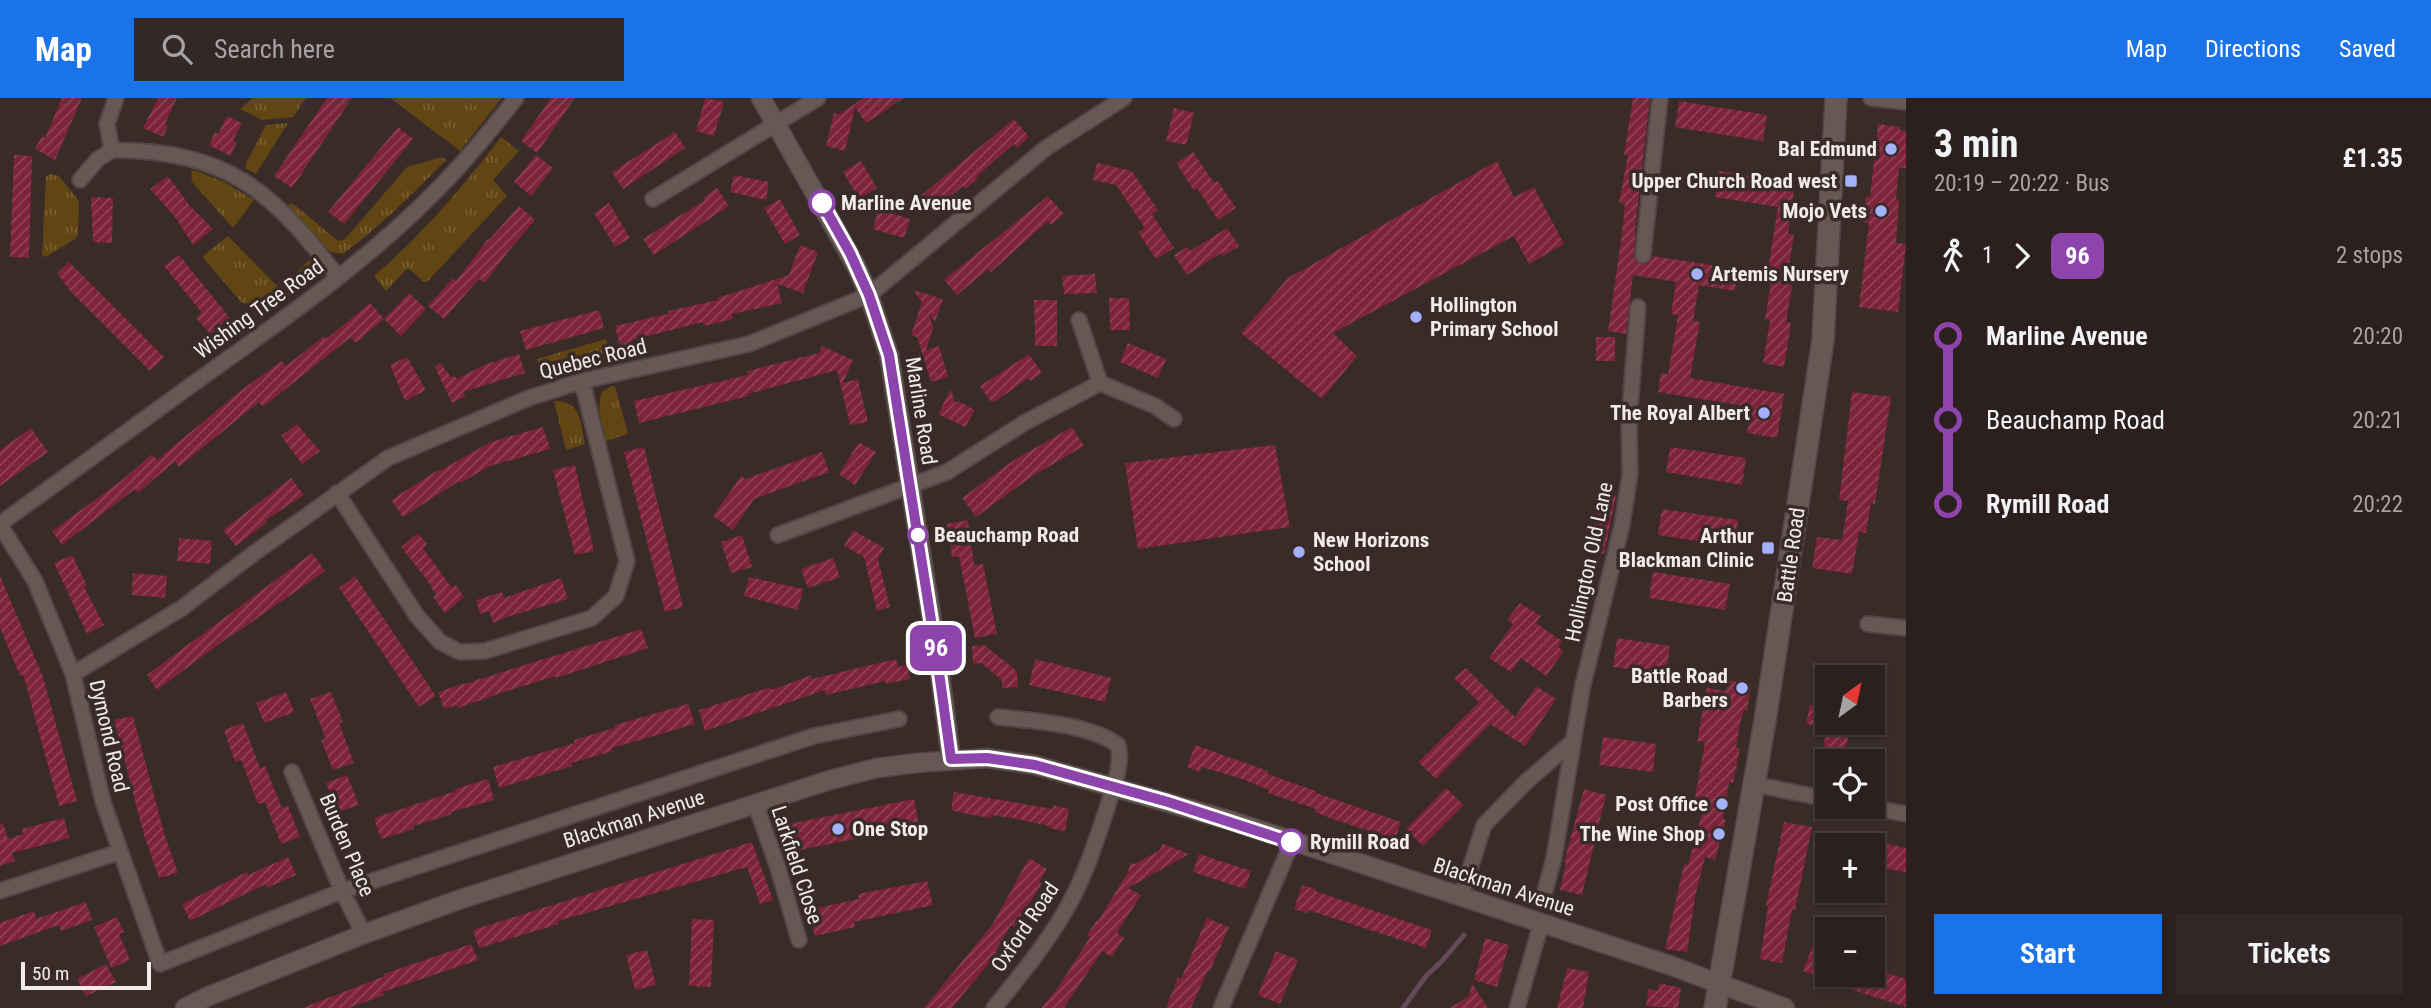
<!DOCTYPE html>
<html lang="en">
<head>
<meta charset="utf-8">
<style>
	body { margin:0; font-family:"Roboto Condensed",sans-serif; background:#332827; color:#f1f3f6; height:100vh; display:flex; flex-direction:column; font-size:26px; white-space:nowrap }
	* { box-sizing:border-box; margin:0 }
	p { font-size:23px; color:#a6a3a4 }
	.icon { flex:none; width:38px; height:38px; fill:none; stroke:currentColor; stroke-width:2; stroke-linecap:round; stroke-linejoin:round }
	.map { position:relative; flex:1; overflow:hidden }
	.drawer { display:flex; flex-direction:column; background:#2b201e; width:525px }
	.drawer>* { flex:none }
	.badge { padding:0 14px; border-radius:10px; font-size:24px; line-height:46px }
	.needle { width:46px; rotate:33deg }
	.fabs { position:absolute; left:1815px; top:567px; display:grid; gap:14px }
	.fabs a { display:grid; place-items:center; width:70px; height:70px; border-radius:0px; background:#2b201e; box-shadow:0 2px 5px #0004,0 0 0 2px #473e3c; font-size:35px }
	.scale { position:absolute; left:21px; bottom:18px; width:130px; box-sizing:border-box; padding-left:7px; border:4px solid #f4ebe9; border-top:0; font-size:19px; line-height:24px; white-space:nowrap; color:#f4ebe9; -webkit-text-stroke:5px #392b28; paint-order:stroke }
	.map>.badge { position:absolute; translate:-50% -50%; box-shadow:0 0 0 4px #fff }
	.legs { display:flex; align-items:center; gap:10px; height:77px; padding:0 28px; font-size:23px }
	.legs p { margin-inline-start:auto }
	.head { display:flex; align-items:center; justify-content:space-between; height:119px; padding:0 28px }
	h1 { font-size:38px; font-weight:700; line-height:52px }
	.action { display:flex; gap:14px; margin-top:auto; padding:14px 28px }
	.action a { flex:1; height:80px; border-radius:0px; background:#1a73e8; color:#fff; font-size:28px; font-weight:700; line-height:80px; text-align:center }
	.action a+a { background:#332827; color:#f1f3f6 }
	ul { padding:0 28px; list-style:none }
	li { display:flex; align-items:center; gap:24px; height:84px; font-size:26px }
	li i { display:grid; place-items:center; width:10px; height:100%; margin:0 9px; background:currentColor }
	li i::after { content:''; width:18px; height:18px; margin:-9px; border:5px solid; border-radius:50%; background:#2b201e }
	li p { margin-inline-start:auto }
	li:first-child i { background:linear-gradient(#0000 50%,currentColor 0) }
	li:last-child i { background:linear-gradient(currentColor 50%,#0000 0) }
	header { display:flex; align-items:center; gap:42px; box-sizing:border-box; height:98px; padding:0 35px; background:#1a73e8; color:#fff }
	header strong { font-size:33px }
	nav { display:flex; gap:38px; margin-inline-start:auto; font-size:24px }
	.search { width:490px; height:63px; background:#332827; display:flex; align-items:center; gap:18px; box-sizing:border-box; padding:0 24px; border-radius:0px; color:#a6a3a4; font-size:26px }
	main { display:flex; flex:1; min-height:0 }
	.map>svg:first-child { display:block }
	.grass { fill:url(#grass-tufts) }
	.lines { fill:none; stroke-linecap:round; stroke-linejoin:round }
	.stream { stroke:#664859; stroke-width:5 }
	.building { fill:url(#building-hatch) }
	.minor-casing { stroke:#524745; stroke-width:18 }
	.tertiary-casing { stroke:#524745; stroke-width:21 }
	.secondary-casing { stroke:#524745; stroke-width:24 }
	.minor { stroke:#675855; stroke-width:14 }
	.tertiary { stroke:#675855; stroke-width:18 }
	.secondary { stroke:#675855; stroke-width:21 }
	.line-1-casing { stroke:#fff; stroke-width:16 }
	.line-1 { stroke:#8e44ad; stroke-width:10 }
	.poi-dot { fill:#a5b1fc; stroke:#392b28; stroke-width:2.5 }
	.stop-1-dot { fill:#fff; stroke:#8e44ad; stroke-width:3.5 }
	.labels { text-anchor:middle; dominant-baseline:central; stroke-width:7; stroke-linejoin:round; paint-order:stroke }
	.poi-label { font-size:21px; font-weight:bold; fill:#f4ebe9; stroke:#392b28; text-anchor:end }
	.stop-label { font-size:21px; font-weight:bold; fill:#f4ebe9; stroke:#392b28; text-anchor:start }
	.street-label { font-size:21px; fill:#f4ebe9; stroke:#392b28 }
</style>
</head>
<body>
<header>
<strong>Map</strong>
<div class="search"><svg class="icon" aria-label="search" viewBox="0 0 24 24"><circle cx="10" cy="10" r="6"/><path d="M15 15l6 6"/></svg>Search here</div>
<nav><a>Map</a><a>Directions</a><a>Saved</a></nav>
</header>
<main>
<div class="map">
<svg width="1906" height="910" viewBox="0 0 1906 910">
	<defs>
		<pattern id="grass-tufts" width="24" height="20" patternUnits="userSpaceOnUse" patternTransform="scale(1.75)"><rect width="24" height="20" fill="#614512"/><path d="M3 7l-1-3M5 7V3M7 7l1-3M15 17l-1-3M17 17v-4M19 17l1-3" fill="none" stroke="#786034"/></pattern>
		<pattern id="building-hatch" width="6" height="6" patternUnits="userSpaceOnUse" patternTransform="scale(1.75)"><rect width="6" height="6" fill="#7d233a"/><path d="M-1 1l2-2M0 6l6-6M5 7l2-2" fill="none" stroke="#904356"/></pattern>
	</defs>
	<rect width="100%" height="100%" fill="#392b28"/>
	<!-- grass -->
	<path class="grass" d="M253,0h53l-13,19 -31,3 -22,-11z
		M390,0h112l-42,53z
		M288,25l-32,51 -11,-6 1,-5 20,-38z
		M501,39l18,14 -26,29 14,16 -80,86 -4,-1 -15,-13 -22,23 -12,-15c48,-41 89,-89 127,-139z
		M442,59l4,3c-32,33 -66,66 -103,94l-13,-2 -42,-47 2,-2 6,3 42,35 7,-2 62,-72z
		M194,72l30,12 30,18 -21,28 -41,-46 -1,-10z
		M50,76l9,2 20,25 -1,34 -3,4 -29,18 -4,-2 4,-79z
		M228,138l53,54 29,-31 3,9 -1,10 -14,11 -6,-3 -6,5 -1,6 -13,11 -30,-5 -39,-45 1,-3z
		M606,241l5,18 -2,4 -63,17 -4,-1 -5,-18z
		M611,288h4l13,48 -22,7 -7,-32 2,-16z
		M554,303c28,0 26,21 31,43l-19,6z"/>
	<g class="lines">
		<!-- stream -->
		<path class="stream" d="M1403,910l23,-32 16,-15 22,-26"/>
	</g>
	<!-- building -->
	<path class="building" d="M62,0h20l-27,62 -20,-11 7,-13 3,2z
		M158,0h19l-12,26 3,2 -5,11 -20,-9z
		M327,0h25l-60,90 -18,-12z
		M551,0h24l-38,55 -16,-12z
		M705,0l19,4 -10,34 -18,-5z
		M864,0h40l-38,25 -11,-16 -10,44 -19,-5 8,-33 5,1z
		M1633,0h17l-14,122 -2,38 7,6 6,-1 6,-7 85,13 -3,22 -36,-6 -6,36 7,1 -10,56 94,16 -7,44 -30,-5 4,-19 -9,-1 2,-7 -86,-14 3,-19 7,1 10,-59 -7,-1 5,-32 -43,-7 -7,59 -18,-3 14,-98 3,-29 -6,-1 9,-48h-4z
		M1679,3l88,14 -4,26 -88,-14z
		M1174,10l20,5 -8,32 -20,-4z
		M227,18l15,7 -9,17 4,2 -7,14 -21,-11 6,-13 3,2z
		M1014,21l15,18 -12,11 -3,-4 -38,33 2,2 -13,10 -2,-3 -32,26 -12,-15z
		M1878,26l22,3 -1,3 7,1v37h-7l-3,31h3l-3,44 10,1 -8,68 -39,-5 10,-84h-5l2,-27 4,1z
		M398,29l15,12 -69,85 -16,-12z
		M675,34l10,16 -62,41 -11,-17z
		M1193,54l21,31 4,-2 18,27 -18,12 -21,-32 -3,3 -18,-28z
		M14,57l18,1 -3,102 -19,-1z
		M536,57l17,13 -22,28 -17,-14z
		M861,63l16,27 -18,11 -16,-27z
		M1497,63l17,36 20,-10 30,57 -35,20 -15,-28 -181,97 24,23 -35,43 -81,-66 47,-55z
		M1097,65l35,8 26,39 -6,4 22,34 -18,11 -18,-27 7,-4 -29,-43 -23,-5z
		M1719,73l76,12 -7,50 6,2 -7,43 6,1 -7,43 5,1 -7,44 -21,-4 7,-43 -5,-1 7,-43 -5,-1 11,-68 -63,-10z
		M734,77l35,7 -3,18 -36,-8z
		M168,78l22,30 23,23 -20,16 -18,-28 -25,-28z
		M717,90l12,18 -75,49 -11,-16 62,-39 -1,-3z
		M1048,98l16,18 -13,11 -3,-4 -57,51 -3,-3 -31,26 -13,-15z
		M91,99l22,1 -1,45 -19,-1z
		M780,101l20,36 -15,9 -21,-36z
		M609,105l21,35 -15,9 -21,-34z
		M519,108l16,14 -28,33 -22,30 -6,-4 -35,40 -16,-13 25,-28 3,3 32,-42 1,1z
		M878,111l32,10 -6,19 -31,-9z
		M1227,130l12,18 -16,10 -2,-3 -34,22 -13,-20 13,-8 3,4z
		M800,147l18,7 -15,41 -26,-9 5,19 -50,11 1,5 -29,7 -1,-4 -71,18 1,4 -13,3 -5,-21 53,-12v-3l50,-11 -1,-2 72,-23z
		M179,157l51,63 -20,16 -14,-16 6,-5 -38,-47z
		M69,164l95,95 -14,14 -79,-79 -14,-19z
		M1095,176l2,19 -33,1 -2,-18z
		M913,192l30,9 -8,23 -6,-9 4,15 -7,22 13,-4 9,31 -17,5 -14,-45 -6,-2 11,-33z
		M409,195l17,16 -25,27 -17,-17z
		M1109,200h20l1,32h-20z
		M1034,202h23v46h-22z
		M370,205l14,16 -28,24 -5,-6 -88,70 -4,-5 -80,65 -4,-6 -37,32 -3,-4 -73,56 -10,-14 69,-50 31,-27 5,6 83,-69 42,-30 4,5 38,-30 2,3z
		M599,212l5,18 -78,22 -6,-19z
		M1596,239h19v24h-19z
		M1128,245l38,16 -8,19 -38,-16z
		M822,248l31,14 -10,23 15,-4 10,43 -18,3 -13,-55 -89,24 1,2 -110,27 -5,-22 114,-26 -1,-4 72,-18z
		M519,256l6,19 -62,19 3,4 -14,7 -17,-36 5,-4 11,14 4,-1 2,3 27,-14z
		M1029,256l13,19 -12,8 -2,-3 -32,23h-6l-10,-15z
		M407,259l19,33 -21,11 -15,-36z
		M951,291l4,14 3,-2 17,9 -10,17 -27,-13z
		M1852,294l39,5 -16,107 -4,-1 -5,30 -7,-1 -7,42 -40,-6 5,-31 25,3 6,-39 -9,-1z
		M297,326l23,27 -18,13 -21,-28z
		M543,329l7,22 -60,17 -30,17 -1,-2 -56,36 -12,-17 47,-30 1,1 52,-29z
		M1072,329l12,19 -53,31 -55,40 -14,-19 52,-38z
		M31,330l17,24 -48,34v-36z
		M859,344l17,10 -21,33 -16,-11z
		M1275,347l15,82 -152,22 -13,-86z
		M644,349l39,160 -18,5 -41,-160z
		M1670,349l76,11 -4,27 -76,-13z
		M822,354l7,20 -75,27 -21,31 -20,-14 28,-40 4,3z
		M575,367l19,86 -19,4 -22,-85z
		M291,380l13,17 -38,25 1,2 -31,24 -13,-16z
		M1602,394l14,4 -12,58 -14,-3z
		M1662,411l76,11 -4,27 -76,-12z
		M968,422l6,45 9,-1 14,70 -22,4 -16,-82 -7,1 -5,-33z
		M853,432l31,18 -6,11 12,48 -13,4 -13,-54 -20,-11z
		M418,435l9,11 -4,4 29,40 4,-3 8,12 -19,16 -12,-16 3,-2 -9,-15 -26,-33z
		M742,437l10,32 -21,6 -10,-31z
		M179,440l33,3 -2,23 -33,-3z
		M312,455l13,18 -93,65 -1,-1 -74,55 -10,-15z
		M72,457l15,31 -3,1 20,38 -17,9 -33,-71z
		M833,460l7,19 -32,11 -7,-19z
		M1653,474l77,12 -5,26 -76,-12z
		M133,475l34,3 -2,22 -33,-3z
		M0,478l43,101 34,124 -18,5 -36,-132 -3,2 -20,-48z
		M355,478l81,120 -17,11 -80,-119z
		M749,479l54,12 -5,21 -54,-14z
		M561,480l7,21 -58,17 -17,7 -4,-12 -9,3 -4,-14 26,-8 2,6z
		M1520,505l21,13 -5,7 26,18 -4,6 6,4 -18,25 -25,-18 -10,14 -22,-14 24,-34 -6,-4z
		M641,531l7,19 -92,30 -1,-2 -57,18 -40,14 -1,-3 -13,4 -6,-17z
		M1617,540l53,8 -4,28 -53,-7z
		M984,547l33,26 1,16 -16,1v-8l-21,-17 -8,1 -1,-18z
		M896,561l2,8 9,-2 3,14 -24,5 -1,-3 -59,14 -1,-5 -120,41 -6,-21 72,-23 1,3 39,-15 1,4z
		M1035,561l76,19 -6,24 -76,-17z
		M1466,570l49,49 21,-31 20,13 -31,47 -35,-22 -54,55 -18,-17 61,-60 -25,-24z
		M1728,582l23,4 -4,27 -3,-1 -4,13 -4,25h4l-7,35 -4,-1 -6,37 3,1 -11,40 -10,-3 -10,40 -8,55 -22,-3 19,-85 4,1 15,-55 -10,-2 12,-66 -8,-1 10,-53 19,3z
		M286,594l8,20 -30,11 -8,-20z
		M331,594l12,30 -4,1 15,40 -21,7 -12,-30 5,-1 -16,-40z
		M688,606l7,20 -83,24 1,3 -42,12 1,3 -73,22 -6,-21 82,-24 -1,-3 41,-12v-3z
		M1810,607l17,2v20l-21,-3z
		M133,618l32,120 13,37 -19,5 -15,-43 -30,-115z
		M243,625l17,45 5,-2 17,42 6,-2 12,31 -19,7 -16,-42 -7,2 -17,-44 -6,2 -11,-32z
		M1828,625h23l-8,38h-22z
		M1603,639l53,7 -3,28 -54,-7z
		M1195,647l73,26 -1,3 49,17v2l85,29 -6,17 -57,-18 -23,-9 1,-3 -48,-16 1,-3 -30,-12 -38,-11 -1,5 -13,-5z
		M347,677l12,30 -21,7 -12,-29z
		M488,681l6,21 -43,12 1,2 -39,12 1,3 -33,10 -7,-21 82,-27 -1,-2z
		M1446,690l18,17 -41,41 -17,-17z
		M1584,691l22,6 -24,100 -22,-5 6,-28h-2z
		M954,694l99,17v-4l16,4 -4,22 -16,-3v-2l-37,-8 -21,-3v3l-19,-3 -21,-5z
		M914,701l5,27 -124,25 -6,-27z
		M64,720l5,20 -57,15 3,8 -15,5v-42h3l5,15 15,-5 -1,-5z
		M1784,724l28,5 -17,83 -3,-1 -10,54 -22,-4 8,-53 -2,-1z
		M1872,743l34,7v24l-34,-6z
		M752,744l21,58 -13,4 -13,-37 -189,54 1,3 -80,24 -6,-18z
		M1163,746l26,10 -61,34 13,7 -24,38 7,5 -12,19 -10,-6 -38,57h-23l16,-19 33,-52 -3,-2 10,-15 1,1 30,-49 2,-9 5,1 12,-7 12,-6z
		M1199,756l52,17 -6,18 -52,-17z
		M288,759l8,18 -29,13 -1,-4 -76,37 -8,-17 65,-32 1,3z
		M1029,760l18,11 -8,13 3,1 -27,44 -4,-2 -16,27 2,1 -45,55h-28l68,-83z
		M927,783l6,24 -79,17 1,5 -40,9 -7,-26 51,-11 -1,-5z
		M1302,787l14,4 -1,2 117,39 -6,18 -118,-38 -1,3 -13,-4z
		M86,804l6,18 -31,11 -2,-6 -59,21v-23l34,-12 2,8z
		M117,819l7,15 -5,2 11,26 -19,8 -17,-41z
		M1207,820l22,9 -19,44 -2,-1 -17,38h-25l12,-31 3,2z
		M692,821l22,1 -3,67 -22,-1z
		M1485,840l24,7 -12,42 -23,-7z
		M471,846l7,16 -95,32 1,3 -35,13h-47l83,-32 -1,-2z
		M1813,847l14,5v25h45v-6l34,10v28l-91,-29 1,-3 -13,-4z
		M647,852l9,35 -21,5 -9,-35z
		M1276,853l22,9 -18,44 -22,-9z
		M106,866l10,18 -30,14 -9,-17z
		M1567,870l22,4 -6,36h-26z
		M1659,885l22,5 -3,20 -32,-2 3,-17 9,2z
		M1472,886l16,24h-38l19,-12z"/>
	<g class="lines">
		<!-- minor casing -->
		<g class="minor-casing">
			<path id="minor" d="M116,0l-9,26 5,26c116,1 158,39 226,127
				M1871,0l35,4
				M80,82l18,-21 14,-9
				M653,101l165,-101
				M1643,157l17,-157
				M1100,285l55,23 19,13
				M337,395l80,123 23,26 20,10 25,-1 107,-33 24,-22 11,-35 -45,-180
				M0,426c63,-46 126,-92 190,-138 85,-61 172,-120 246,-195 29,-29 55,-61 80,-93
				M0,427l35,56 38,93 30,128 57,162 182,-73 472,-155 85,-17
				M778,437l169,-63 77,-49 76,-40 -21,-63
				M1868,526l38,4
				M73,576l109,-66 71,-54 135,-96 141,-60 53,-17 167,-37 120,-49 177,-147 78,-50
				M292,674l50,119 22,43
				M1753,686l74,15
				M755,705l23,65 21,72
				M1868,709l38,7
				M0,793l119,-39
				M1545,793l9,-33 28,-169 40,-164 8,-51 -1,-54 9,-113
				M1461,799l23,-72 42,-43 46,-40
				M994,910c25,-31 50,-61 70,-95 20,-33 31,-69 43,-105 6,-20 16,-43 11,-63 -29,-21 -84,-24 -120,-28
				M1221,910l71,-166
				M1517,910l24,-84"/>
		</g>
		<!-- tertiary casing -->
		<g class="tertiary-casing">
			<path id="tertiary" d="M761,0l95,168 13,29 20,60 49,303 13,101
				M185,910l24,-12 155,-62 97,-35 369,-119 47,-12 39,-5 71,-5 48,7 197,56 437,144 116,43"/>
		</g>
		<!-- secondary casing -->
		<g class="secondary-casing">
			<path id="secondary" d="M1715,910l50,-287 58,-381 13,-242"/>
		</g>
		<!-- minor -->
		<use href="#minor" class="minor"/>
		<!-- tertiary -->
		<use href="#tertiary" class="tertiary"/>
		<!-- secondary -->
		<use href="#secondary" class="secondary"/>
	</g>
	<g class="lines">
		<!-- line-1 casing -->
		<g class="line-1-casing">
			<path id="line-1" d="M822,105l28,50 19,42 20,60 48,303 14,101 36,-1 48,7 133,37 123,40"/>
		</g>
		<!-- line-1 -->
		<use href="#line-1" class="line-1"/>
	</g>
	<!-- markers -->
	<g class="poi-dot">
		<circle cx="1891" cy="51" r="7"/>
		<rect x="1844" y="76" width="14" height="14" rx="3.5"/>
		<circle cx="1881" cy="113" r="7"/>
		<circle cx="1697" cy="176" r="7"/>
		<circle cx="1416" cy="219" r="7"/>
		<circle cx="1764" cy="315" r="7"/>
		<rect x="1761" y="443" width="14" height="14" rx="3.5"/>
		<circle cx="1299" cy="454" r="7"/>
		<circle cx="1742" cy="590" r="7"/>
		<circle cx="1722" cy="706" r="7"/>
		<circle cx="838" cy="731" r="7"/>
		<circle cx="1719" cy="736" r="7"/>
	</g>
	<g class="stop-1-dot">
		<circle cx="822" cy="105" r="12"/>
		<circle cx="918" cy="437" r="9"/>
		<circle cx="1291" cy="744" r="12"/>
	</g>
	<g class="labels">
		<!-- poi labels -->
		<g class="poi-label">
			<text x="1877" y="51">Bal Edmund</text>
			<text x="1837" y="83">Upper Church Road west</text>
			<text x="1867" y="113">Mojo Vets</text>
			<text x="1711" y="176" text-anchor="start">Artemis Nursery</text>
			<text x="1430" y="207" text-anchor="start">Hollington<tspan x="1430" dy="24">Primary School</tspan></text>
			<text x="1750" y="315">The Royal Albert</text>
			<text x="1754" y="438">Arthur<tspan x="1754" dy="24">Blackman Clinic</tspan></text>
			<text x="1313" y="442" text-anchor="start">New Horizons<tspan x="1313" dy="24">School</tspan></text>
			<text x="1728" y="578">Battle Road<tspan x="1728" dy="24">Barbers</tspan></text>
			<text x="1708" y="706">Post Office</text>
			<text x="852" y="731" text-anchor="start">One Stop</text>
			<text x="1705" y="736">The Wine Shop</text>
		</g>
		<!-- stop labels -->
		<g class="stop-label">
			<text x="841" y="105">Marline Avenue</text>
			<text x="934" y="437">Beauchamp Road</text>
			<text x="1310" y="744">Rymill Road</text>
		</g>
		<!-- street labels -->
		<g class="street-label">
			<text transform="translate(259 211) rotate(-36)">Wishing Tree Road</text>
			<text transform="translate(593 261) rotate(-14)">Quebec Road</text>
			<text transform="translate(921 313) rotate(81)">Marline Road</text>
			<text transform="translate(1791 457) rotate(-82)">Battle Road</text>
			<text transform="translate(1589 464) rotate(-78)">Hollington Old Lane</text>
			<text transform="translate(109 638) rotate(77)">Dymond Road</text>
			<text transform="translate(634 721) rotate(-18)">Blackman Avenue</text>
			<text transform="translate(347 747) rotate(67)">Burden Place</text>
			<text transform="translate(797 767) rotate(72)">Larkfield Close</text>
			<text transform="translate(1504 789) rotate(18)">Blackman Avenue</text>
			<text transform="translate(1025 829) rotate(-56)">Oxford Road</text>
		</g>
	</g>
</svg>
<div class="fabs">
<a><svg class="needle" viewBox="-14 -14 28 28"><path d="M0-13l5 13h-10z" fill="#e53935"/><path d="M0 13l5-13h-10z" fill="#a6a3a4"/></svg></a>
<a><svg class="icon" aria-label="locate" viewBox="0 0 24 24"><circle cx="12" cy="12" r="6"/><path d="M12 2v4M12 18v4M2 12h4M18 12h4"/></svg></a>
<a>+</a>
<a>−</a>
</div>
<div class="scale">50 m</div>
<b class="badge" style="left:936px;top:550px;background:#8e44ad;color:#fff">96</b>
</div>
<section class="drawer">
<div class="head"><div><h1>3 min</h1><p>20:19 – 20:22 · Bus</p></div><b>£1.35</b></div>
<div class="legs"><svg class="icon" aria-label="walk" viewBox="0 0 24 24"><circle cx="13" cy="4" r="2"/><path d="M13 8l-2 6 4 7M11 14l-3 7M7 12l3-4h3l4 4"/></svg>1<svg class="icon" aria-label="forward" viewBox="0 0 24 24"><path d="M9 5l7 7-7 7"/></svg><b class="badge" style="background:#8e44ad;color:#fff">96</b><p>2 stops</p></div>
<ul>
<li><i style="color:#8e44ad"></i><b>Marline Avenue</b><p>20:20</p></li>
<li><i style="color:#8e44ad"></i><span>Beauchamp Road</span><p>20:21</p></li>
<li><i style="color:#8e44ad"></i><b>Rymill Road</b><p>20:22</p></li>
</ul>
<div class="action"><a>Start</a><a>Tickets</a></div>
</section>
</main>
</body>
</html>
